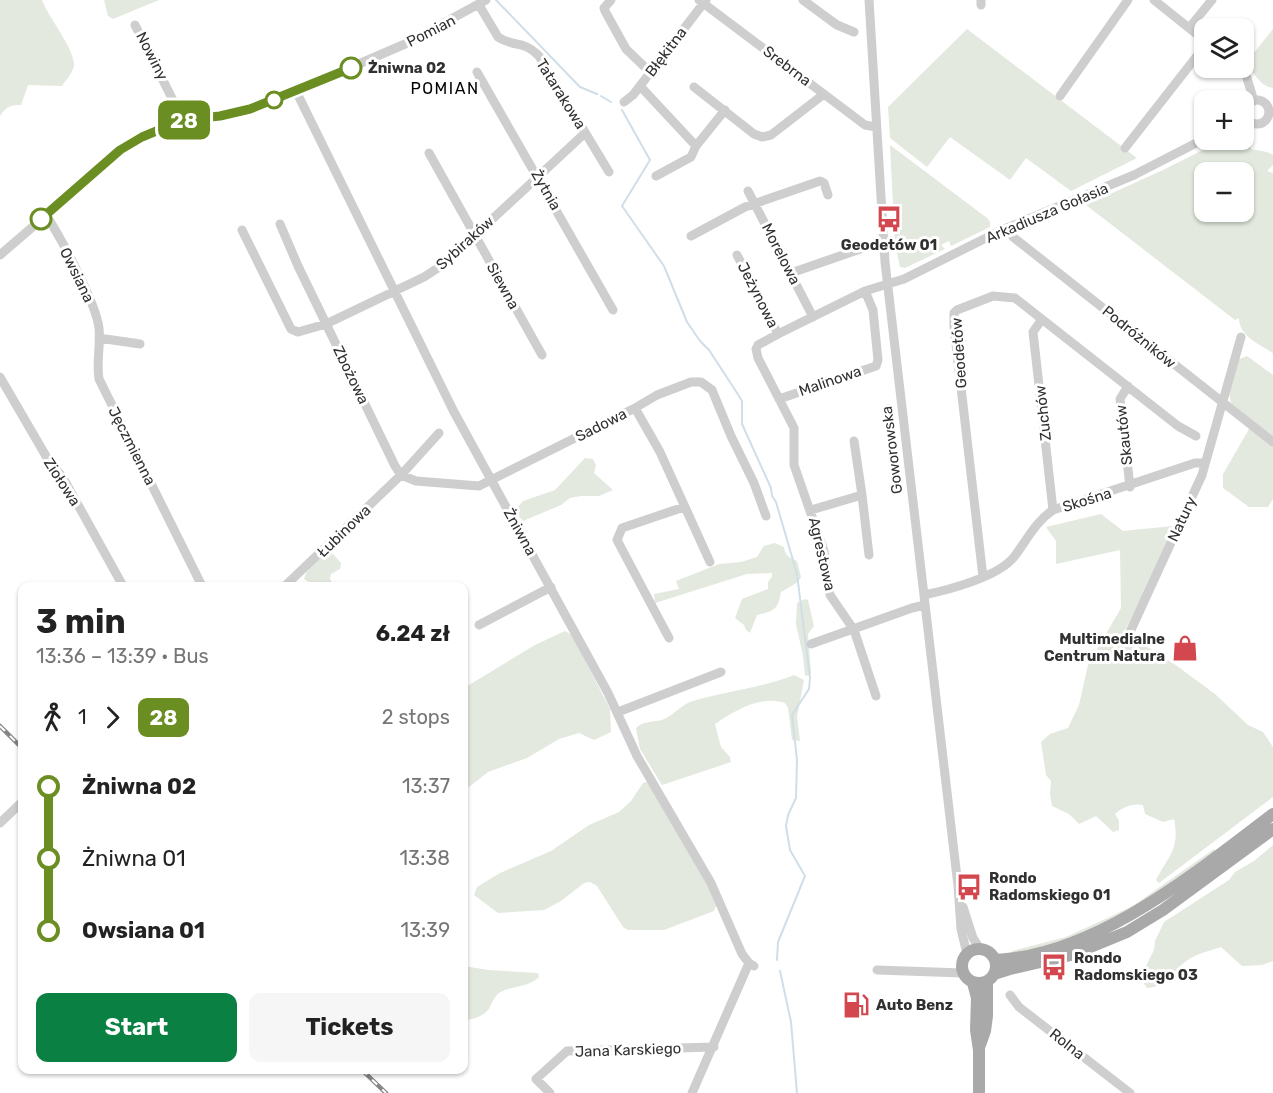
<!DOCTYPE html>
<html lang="en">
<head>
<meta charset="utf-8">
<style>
	body { margin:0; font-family:Rubik,sans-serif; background:#f6f6f6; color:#222; height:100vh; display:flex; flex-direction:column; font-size:22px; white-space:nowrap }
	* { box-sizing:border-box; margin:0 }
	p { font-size:20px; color:#767676 }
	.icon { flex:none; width:33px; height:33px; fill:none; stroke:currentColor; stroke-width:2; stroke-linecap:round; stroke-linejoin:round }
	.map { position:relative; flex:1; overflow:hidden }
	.panel { position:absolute; left:18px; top:582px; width:450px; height:492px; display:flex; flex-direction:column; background:#fff; border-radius:12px; box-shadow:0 2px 4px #0004 }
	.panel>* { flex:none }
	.badge { padding:0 12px; border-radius:9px; font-size:21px; line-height:39px }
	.buttons { position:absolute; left:1194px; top:18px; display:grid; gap:12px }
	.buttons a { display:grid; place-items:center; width:60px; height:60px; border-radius:12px; background:#fff; box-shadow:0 2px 4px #0004; font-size:30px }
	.map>.badge { position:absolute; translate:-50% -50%; box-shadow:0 0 0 3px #fff }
	.legs { display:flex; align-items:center; gap:9px; height:66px; padding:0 18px; font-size:20px }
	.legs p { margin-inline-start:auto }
	.headline { display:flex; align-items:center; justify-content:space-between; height:102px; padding:0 18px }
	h1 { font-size:33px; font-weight:700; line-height:45px }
	.button { display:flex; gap:12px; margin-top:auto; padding:12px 18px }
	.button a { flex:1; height:69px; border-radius:12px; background:#0b8043; color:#fff; font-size:24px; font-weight:700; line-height:69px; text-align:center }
	.button a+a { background:#f6f6f6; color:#222 }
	ul { padding:0 18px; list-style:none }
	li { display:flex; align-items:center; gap:21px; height:72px; font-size:22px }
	li i { display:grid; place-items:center; width:9px; height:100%; margin:0 8px; background:currentColor }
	li i::after { content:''; width:15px; height:15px; margin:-8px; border:4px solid; border-radius:50%; background:#fff }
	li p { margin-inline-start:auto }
	li:first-child i { background:linear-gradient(#0000 50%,currentColor 0) }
	li:last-child i { background:linear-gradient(currentColor 50%,#0000 0) }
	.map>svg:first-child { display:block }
	.green { fill:#e3e9de; fill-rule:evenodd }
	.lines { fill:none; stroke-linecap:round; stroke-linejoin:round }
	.stream { stroke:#cfdee9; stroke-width:2 }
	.minor { stroke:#cecece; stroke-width:9 }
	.major { stroke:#a9a9a9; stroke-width:12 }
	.rail-casing { stroke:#868686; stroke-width:4.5 }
	.rail { stroke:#fff; stroke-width:2; stroke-dasharray:7; stroke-linecap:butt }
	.line-1-casing { stroke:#fff; stroke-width:14 }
	.line-1 { stroke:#6b8e23; stroke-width:9 }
	.stop-1-dot { fill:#fff; stroke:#6b8e23; stroke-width:3 }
	.labels { text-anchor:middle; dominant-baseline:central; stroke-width:6; stroke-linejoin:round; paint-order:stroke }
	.street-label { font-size:15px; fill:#313131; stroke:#fff }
	.stop-label { font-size:15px; font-weight:bold; fill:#313131; stroke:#fff; text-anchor:start }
	.poi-label { font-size:15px; font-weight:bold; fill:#313131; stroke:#fff; text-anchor:start }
	.neighbourhood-label { font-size:16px; letter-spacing:1.5px; fill:#000; stroke:#fff }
</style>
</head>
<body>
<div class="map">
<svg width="1273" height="1093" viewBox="0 0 1273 1093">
	<rect width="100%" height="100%" fill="#fff"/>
	<!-- green -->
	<path class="green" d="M0,0h42c6,17 32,48 32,65 -1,8 -8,15 -12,21l-34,-1 -7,20c-11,0 -15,2 -21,11z
		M104,0h55l-46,19 -5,-3z
		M967,29l170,129 -66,33 -45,-33 -16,22 -60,-43 -23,30 -37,-29 -2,-31z
		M1273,29v59c-14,-2 -18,-16 -28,-24z
		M1244,134l6,4 1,11 16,3 6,3v10l-6,6 6,2v180c-14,-9 -34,-17 -34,-35l-4,2 -149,-115 77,-35 60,-30h21zM1204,172h40v40h-40z
		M890,145l97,73 3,4v5l-39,19 -2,-5 -8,4 4,4 -40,19 -5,-1 -5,-23z
		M1247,356l26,19v124l-5,8h-19l-26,-19v-14l26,-45 1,-10 -19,-16 -2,-10 8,-33z
		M585,458l8,1 3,6 -2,8 19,17 -14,6h-18l-11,2 -9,7 -38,16 -6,-7v-6l6,-7 32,-11z
		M1101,514l22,17 50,-5 -21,53 -28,53 53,34 38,28 33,31 15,7 10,15v50l-114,86 -3,-3c13,-25 24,-31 18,-61l-11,3 -18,-8 -2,-9c-11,-2 -20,2 -28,9l4,7v9l-6,2 -17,-16 -17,8 -10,-10 -17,-8 -2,-12 1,-13 -5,-6 -5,-33 9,-8 18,-6 11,-23 9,-40 33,-57 -1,-58 -64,14v-23l-10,-14z
		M775,543l9,4c1,8 5,11 13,14l4,16 -3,5 -17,10c-3,18 -7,19 -24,23l-7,18 -4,-3 -2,-5 -9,-7 7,-19 26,-10v-7l4,-5v-4l-25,1 -92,29 -1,-9 25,-5 -3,-8 43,-17 22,-2 16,-5 7,-11z
		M327,552h4l10,11 -1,6 -9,5 -1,5 4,7h-18l-12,-7c3,-12 15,-19 23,-27z
		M805,599l3,1 6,26 -6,8 3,39 -3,3 -3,-1 -2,-19 -7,-32 1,-21z
		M565,631l7,4 38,74 1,23 -17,8 -15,-7 -20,6 -32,19 -39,14 -24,19v-103l71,-43z
		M794,675l10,5 -7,37 3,24 -8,-1 -4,-32 -3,-5c-26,-8 -49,7 -70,21l6,23 9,10 1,5 -69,23 -22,-36 -4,-21c7,-7 17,-6 26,-8 11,-4 18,-14 28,-18 34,-11 72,-14 104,-27z
		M650,781l67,122 -3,8 -50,19h-36l-5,-3 -26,-41 -7,-4 -6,1 -23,18 -17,9 -46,3 -24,-18 3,-8 23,-14 51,-22 38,-26 30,-13 12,-11 12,-18z
		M1273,845v116l-11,4 -20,1 -21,-19c-12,4 -26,7 -36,15 -14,10 -16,24 -38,26l-7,-10 14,-28 1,-9 9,-19 65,-42 6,-8 19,-11z
		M1214,849l1,2c-32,23 -64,48 -99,66 -33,18 -68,28 -104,38v-4l54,-14 48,-22 20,-10z
		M464,966l24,4 50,3 1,4c-11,11 -27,8 -40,16 -5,4 -7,10 -10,16 -6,8 -17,10 -25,12z"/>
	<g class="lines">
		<!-- stream -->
		<path class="stream" d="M496,0l84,87 17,7
			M601,96l10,6
			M622,110l28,50 -28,46 42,60 23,56 13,19 9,9 30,46 3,5v23l29,64 1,8 4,6 21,72 13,104 -1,11 -17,26 5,45 -1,38 -8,17 -2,11 4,24 15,26 -27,66 -1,18
			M780,971l11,51 6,71"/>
		<!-- minor -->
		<path class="minor" d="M611,0l-7,8 1,3 21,38 25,24
			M699,0l166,125 11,2
			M803,0l34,25 17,7
			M869,0l16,262 73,624 3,43 6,25
			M981,0v5
			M1154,0l50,40
			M479,5l19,32c16,11 24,2 41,19l70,116
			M135,25l48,95
			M1189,28l23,-28
			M1239,68l7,7 8,26
			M477,72l136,238
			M640,86l56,60
			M694,87l60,47 8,3 9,-2 53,-41
			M296,91l158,321 154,281 29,63 74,127 31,71 7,9 5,3
			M1060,96l68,-96
			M1245 112a12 12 0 1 1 24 0a12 12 0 1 1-24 0Z
			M624,102l9,-7 73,-95
			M1125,148l79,-101
			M429,153l113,202
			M656,176l35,-19 5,-11 29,-36
			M748,191l65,126
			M46,215c15,23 50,88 53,113 2,17 -3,33 0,51l103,207
			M280,224l18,42 97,200 6,9 38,-42
			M1007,228l6,9 260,205
			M242,230l49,99 7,3 28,-8 98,-47 20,-13 141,-131
			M691,236l54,-29 75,-26 4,2 4,12
			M0,255l129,-111 54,-24 50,-6 40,-13 132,-57 81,-44
			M737,255l41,79
			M791,273l75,-26
			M1042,319l-9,13 20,178
			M99,338l41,6
			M0,377l50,86 12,13 61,110
			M1128,386l-8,13 10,88
			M779,399l97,-33 2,-6 -5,-50 -8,-19
			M635,408l25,44 50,110
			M862,495l7,60
			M811,510l51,-15 -8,-54
			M983,577l-29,-250v-14l3,-3 36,-14 22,2 163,128 18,10
			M285,586l116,-111 15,6 63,5 156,-78 22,-13 34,-13h10l11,8 19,46 23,47 12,33
			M924,595c24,-5 74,-18 90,-38 13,-17 21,-35 39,-47l142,-47h10
			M479,625l72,-38
			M1130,632l72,-157 39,-138
			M669,638l-52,-98 5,-12 62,-21
			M811,644l101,-36 13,-3
			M876,696l-22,-66 -24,-35 -6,-44 -30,-86v-37l-36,-70 -2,-9 2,-4 20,-11 87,-43 39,-12 98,-49 132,-55 70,-36
			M618,712l103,-40
			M0,823l22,-21
			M963,907l10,31 7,11
			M877,970l86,3
			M1010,995l9,12 111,86
			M550,1093l-14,-14 31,-28 147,-4
			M692,1093l57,-130"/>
		<!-- major -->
		<path class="major" d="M962 966a17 17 0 1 1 34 0a17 17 0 1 1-34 0Z
			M995,960c102,-5 200,-87 278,-146
			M994,974l16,-5 61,-14 56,-23 36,-22 110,-81
			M973,983l4,15 -1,32 3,20v43
			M980,1045l5,-14 2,-15v-34"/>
		<!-- rail casing -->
		<g class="rail-casing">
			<path id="rail" d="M0,726l22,22
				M362,1070l24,23"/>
		</g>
		<!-- rail -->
		<use href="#rail" class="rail"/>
	</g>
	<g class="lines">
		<!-- line-1 casing -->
		<g class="line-1-casing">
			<path id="line-1" d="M41,219l79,-69 22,-13 41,-17 37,-4 30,-7 101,-41"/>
		</g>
		<!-- line-1 -->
		<use href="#line-1" class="line-1"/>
	</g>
	<!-- icons -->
	<defs>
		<g id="bus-bare" transform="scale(2.07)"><path d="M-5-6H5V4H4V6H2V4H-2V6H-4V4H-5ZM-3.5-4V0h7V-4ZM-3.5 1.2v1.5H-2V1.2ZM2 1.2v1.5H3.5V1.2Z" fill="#d3484e" stroke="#fff" stroke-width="2.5" paint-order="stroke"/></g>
		<g id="shop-bare" transform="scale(2.07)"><path d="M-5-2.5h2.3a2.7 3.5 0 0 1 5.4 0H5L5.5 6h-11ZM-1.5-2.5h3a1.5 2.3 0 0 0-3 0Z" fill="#d3484e" stroke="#fff" stroke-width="2.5" paint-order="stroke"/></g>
		<g id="fuel-bare" transform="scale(2.07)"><path d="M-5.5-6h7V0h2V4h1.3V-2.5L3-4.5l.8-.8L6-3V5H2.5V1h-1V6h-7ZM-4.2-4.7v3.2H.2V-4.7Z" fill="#d3484e" stroke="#fff" stroke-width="2.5" paint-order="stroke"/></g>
	</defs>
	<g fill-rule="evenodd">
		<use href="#bus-bare" x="889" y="219"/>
		<use href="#shop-bare" x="1185" y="648"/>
		<use href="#bus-bare" x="969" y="887"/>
		<use href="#bus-bare" x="1054" y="967"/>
		<use href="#fuel-bare" x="856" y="1005"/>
	</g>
	<!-- markers -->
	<g class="stop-1-dot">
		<circle cx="351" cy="68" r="10"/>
		<circle cx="274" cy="100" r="8"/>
		<circle cx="41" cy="219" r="10"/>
	</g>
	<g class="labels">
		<!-- street labels -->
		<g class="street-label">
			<text transform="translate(431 31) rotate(-27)">Pomian</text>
			<text transform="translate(666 52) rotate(-53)">Błękitna</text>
			<text transform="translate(152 56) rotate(63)">Nowiny</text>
			<text transform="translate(787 66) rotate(37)">Srebrna</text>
			<text transform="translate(561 94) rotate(58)">Tatarakowa</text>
			<text transform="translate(546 190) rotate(60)">Żytnia</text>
			<text transform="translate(1047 213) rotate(-23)">Arkadiusza Gołasia</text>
			<text transform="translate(465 243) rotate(-42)">Sybiraków</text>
			<text transform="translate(781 254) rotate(63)">Morelowa</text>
			<text transform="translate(77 275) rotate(64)">Owsiana</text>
			<text transform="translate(503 286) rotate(61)">Siewna</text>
			<text transform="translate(758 295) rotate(63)">Jeżynowa</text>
			<text transform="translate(1139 337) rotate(39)">Podróżników</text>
			<text transform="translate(959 353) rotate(-94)">Geodetów</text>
			<text transform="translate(351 375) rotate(64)">Zbożowa</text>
			<text transform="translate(830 381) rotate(-19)">Malinowa</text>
			<text transform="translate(1043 413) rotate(-96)">Zuchów</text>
			<text transform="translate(601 425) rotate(-27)">Sadowa</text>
			<text transform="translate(1124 435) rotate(-96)">Skautów</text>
			<text transform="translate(132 446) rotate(63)">Jęczmienna</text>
			<text transform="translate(892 450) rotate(-97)">Goworowska</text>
			<text transform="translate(62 482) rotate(57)">Ziołowa</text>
			<text transform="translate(1087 500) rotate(-17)">Skośna</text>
			<text transform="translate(1182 519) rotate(-65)">Natury</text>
			<text transform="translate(344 531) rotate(-44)">Łubinowa</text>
			<text transform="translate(520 532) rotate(61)">Żniwna</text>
			<text transform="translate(822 554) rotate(77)">Agrestowa</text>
			<text transform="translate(1067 1044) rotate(38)">Rolna</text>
			<text transform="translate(628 1050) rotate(-2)">Jana Karskiego</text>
		</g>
		<!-- stop labels -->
		<g class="stop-label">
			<text x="368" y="68">Żniwna 02</text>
		</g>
		<!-- poi labels -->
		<g class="poi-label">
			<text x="889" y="245" text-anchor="middle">Geodetów 01</text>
			<text x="1165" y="639" text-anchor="end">Multimedialne<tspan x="1165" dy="17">Centrum Natura</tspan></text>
			<text x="989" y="878">Rondo<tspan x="989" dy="17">Radomskiego 01</tspan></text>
			<text x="1074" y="958">Rondo<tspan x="1074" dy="17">Radomskiego 03</tspan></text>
			<text x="876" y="1005">Auto Benz</text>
		</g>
		<!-- neighbourhood labels -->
		<g class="neighbourhood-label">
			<text x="445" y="88">POMIAN</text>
		</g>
	</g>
</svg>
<div class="buttons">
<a><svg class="icon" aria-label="layers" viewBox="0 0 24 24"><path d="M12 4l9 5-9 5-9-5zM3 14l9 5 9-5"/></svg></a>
<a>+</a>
<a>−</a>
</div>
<b class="badge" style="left:184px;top:120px;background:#6b8e23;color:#fff">28</b>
<section class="panel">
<div class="headline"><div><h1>3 min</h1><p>13:36 – 13:39 · Bus</p></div><b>6.24 zł</b></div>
<div class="legs"><svg class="icon" aria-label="walk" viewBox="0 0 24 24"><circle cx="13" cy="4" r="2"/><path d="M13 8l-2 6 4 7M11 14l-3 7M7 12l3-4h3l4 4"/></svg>1<svg class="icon" aria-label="forward" viewBox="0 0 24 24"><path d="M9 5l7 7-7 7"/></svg><b class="badge" style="background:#6b8e23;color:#fff">28</b><p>2 stops</p></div>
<ul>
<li><i style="color:#6b8e23"></i><b>Żniwna 02</b><p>13:37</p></li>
<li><i style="color:#6b8e23"></i><span>Żniwna 01</span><p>13:38</p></li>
<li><i style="color:#6b8e23"></i><b>Owsiana 01</b><p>13:39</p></li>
</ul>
<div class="button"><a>Start</a><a>Tickets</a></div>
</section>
</div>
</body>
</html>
